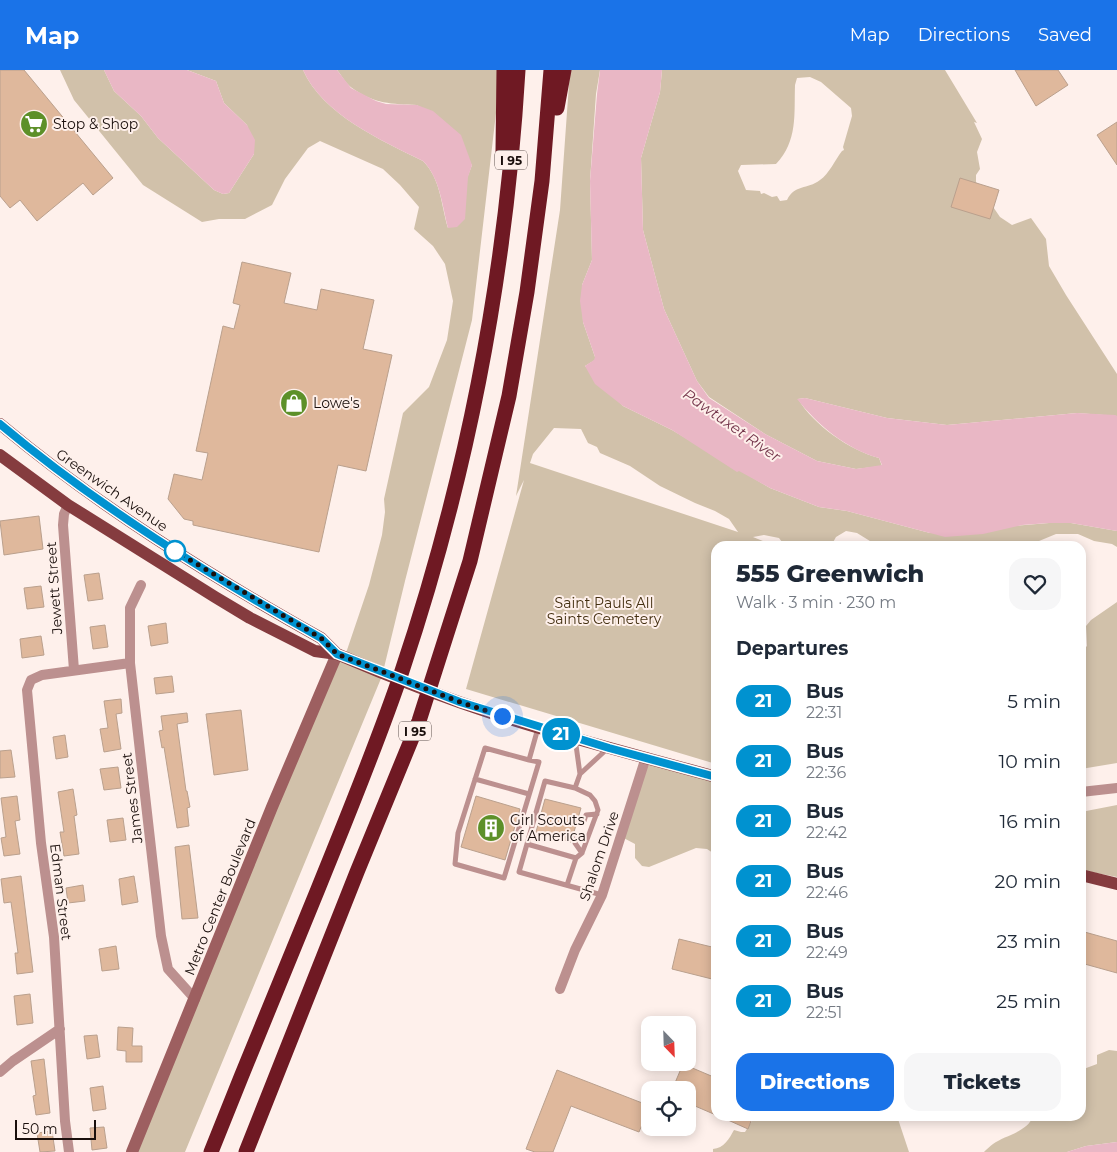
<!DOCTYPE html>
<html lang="en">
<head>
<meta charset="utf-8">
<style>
	body { margin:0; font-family:Montserrat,sans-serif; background:#f6f6f7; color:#1f2937; height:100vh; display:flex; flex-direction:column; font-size:19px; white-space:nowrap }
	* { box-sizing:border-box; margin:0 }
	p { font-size:16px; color:#747a83 }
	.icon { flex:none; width:28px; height:28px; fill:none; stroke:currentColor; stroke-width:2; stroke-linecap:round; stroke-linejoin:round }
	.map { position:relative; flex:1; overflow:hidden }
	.side { position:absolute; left:711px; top:471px; width:375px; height:580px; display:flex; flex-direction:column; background:#fff; border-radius:15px; box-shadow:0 2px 12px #0003 }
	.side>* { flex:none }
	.badge { padding:0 10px; border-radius:16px; font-size:18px; line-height:32px }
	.needle { width:32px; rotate:157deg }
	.controls { position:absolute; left:641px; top:946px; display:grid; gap:10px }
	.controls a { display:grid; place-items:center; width:55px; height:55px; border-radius:10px; background:#fff; box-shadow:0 2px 12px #0003; font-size:25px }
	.scale { position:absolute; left:15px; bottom:12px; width:81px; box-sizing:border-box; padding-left:5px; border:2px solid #1a0f0c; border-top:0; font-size:14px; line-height:18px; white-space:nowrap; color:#1a0f0c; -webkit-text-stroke:4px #fef0eb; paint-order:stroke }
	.you { position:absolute; width:25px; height:25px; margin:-12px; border:4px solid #fff; border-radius:50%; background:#1a73e8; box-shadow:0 0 0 8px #1a73e833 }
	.map>.badge { position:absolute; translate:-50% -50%; box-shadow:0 0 0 2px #fff }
	h2 { padding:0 25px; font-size:19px; line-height:45px }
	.round { display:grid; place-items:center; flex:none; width:52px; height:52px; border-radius:15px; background:#f6f6f7 }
	.head { display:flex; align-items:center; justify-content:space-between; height:85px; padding:0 25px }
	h1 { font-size:24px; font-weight:800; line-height:38px }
	.action { display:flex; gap:10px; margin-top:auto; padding:10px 25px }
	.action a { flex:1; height:58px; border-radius:15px; background:#1a73e8; color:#fff; font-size:20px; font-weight:800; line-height:58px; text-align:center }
	.action a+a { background:#f6f6f7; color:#1f2937 }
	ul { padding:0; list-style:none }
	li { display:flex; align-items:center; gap:15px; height:60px; padding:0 25px }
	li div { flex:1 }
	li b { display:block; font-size:19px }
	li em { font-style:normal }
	li .badge { min-width:55px; font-weight:700; text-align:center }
	header { display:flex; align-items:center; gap:30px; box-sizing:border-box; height:70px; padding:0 25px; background:#1a73e8; color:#fff }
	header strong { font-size:24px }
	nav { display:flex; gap:28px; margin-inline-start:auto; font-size:18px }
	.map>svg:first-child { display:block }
	.green { fill:#d1c1aa; fill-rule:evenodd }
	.water { fill:#e9b7c5 }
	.building { fill:#dfb89c; stroke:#baa08d }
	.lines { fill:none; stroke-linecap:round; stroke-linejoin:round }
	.lane { stroke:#bc908f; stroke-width:5 }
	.street { stroke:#bc908f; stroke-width:10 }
	.secondary { stroke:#9d5f60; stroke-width:12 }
	.primary { stroke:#853c3f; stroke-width:12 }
	.highway { stroke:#6f1923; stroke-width:15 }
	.line-casing { stroke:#fff; stroke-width:11 }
	.line { stroke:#0092d0; stroke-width:8 }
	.walk { stroke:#1a0f0c; stroke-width:5; stroke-dasharray:0 9 }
	.stop-dot { fill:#fff; stroke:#0092d0; stroke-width:2.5 }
	.labels { text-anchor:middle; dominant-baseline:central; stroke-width:4; stroke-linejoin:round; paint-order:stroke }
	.shield { fill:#fef0eb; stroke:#5e524f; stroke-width:1 }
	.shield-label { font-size:12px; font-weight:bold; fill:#1a0f0c }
	.poi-label { font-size:14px; fill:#1a0f0c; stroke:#fef0eb; text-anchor:start }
	.street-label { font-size:14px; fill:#1a0f0c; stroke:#fef0eb }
	.park-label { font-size:14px; fill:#432f10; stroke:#fef0eb }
	.water-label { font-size:15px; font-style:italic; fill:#76384d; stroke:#fef0eb }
</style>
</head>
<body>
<header>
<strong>Map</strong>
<nav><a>Map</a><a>Directions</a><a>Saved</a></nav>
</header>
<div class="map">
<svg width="1117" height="1082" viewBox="0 0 1117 1082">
	<rect width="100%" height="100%" fill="#fef0eb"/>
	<!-- green -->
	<path class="green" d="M60,0h44l10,21 27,25 17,22 56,52 9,4 6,-1 25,-39 -7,-29 -23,-22 -8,-22 -29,-11h116c20,45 78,70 120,91 18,18 18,44 25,67l24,-63 -55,-60c-25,-1 -43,-1 -65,-17 -6,-4 -10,-12 -15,-18h161l-2,43 -24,207 -67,261 -23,95 -197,476h-53l205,-498 9,-1 23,-68 13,-50 3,-23 -1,-13 19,-86 26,-26 18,-47 6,-39 -8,-37 -12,-18 -19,-17 5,-22 -19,-22 -17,-16 -63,-28 -12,7 -23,31 -13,26 -27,14h-26l-17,3 -59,-37 -69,-85z
		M570,0h30l-4,24 -6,87 2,79 -10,25 1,37 12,35v3l-10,6 38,40 49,24 98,58 49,19 28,4 83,22 119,-10h22l46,8v16l-5,-3 -18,-3 -16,-7h-22l-29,12h-64l-6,-3 -10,-2 -7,5h-62l-21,-13 -11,-2 -10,6 -5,9h-46l-6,-8 -15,-3 -11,2 12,5 -1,4h-48v218l-250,-75 58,-209 -8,16 44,-286zM554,358l27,1 7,14 9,4 3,6 30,13 30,20 35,17 20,8 14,8 9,13 -208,-69 3,-9z
		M662,0h283l32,53 -3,-1 8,17 -5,13 3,17 -4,6v7l24,35 12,8 19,-7 15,21 3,27 17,29 51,79v42l-40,-3 -130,12 -60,-7 -82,-20 -7,1c16,26 51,51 81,59l3,8 -26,3 -39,-8 -52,-27 -56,-37 -12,-16 -33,-72 -21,-79 -2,-72 19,-66zM810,7l11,5 30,26 1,8 -9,31 1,3 -2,1c-7,9 -13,23 -22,29 -13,10 -25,4 -33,20l-7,1 -3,-5 -5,1 -8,-4 -3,1 -1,-3 -14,-1 -8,-19 3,-6 35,-1c22,-23 18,-50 19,-79l2,-7z
		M1117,532v161l-36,6v-117l6,-6 -1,-20 5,-6z
		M646,689l70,16v80l-9,-6 -11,-1 -47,19 -7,-1 -7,-8v-14l-17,-9z
		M1117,735v72l-36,-7v-58z
		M1109,980l8,1v91l-31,4 -19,6h-83c3,-3 6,-6 9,-8 12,-9 35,-12 40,-28h48v-46l16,-6v-9z
		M755,1046h142l12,36h-196v-3c11,-1 16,-10 21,-19l7,2h4z"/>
	<!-- water -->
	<path class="water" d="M104,0h83l29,11 8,22 23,22 8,15 -1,14 -25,39 -6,1 -9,-4 -56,-52 -17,-22 -27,-25z
		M303,0h34l14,18 25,13 10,3 31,1 16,6 28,24 11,30 -4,12 -3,42 -8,8 -9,1c-6,-23 -8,-50 -25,-67 -42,-21 -100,-46 -120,-91z
		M600,0h62l-2,22 -19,66 2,72 21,79 33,72 12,17 56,36 52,27 39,8 26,-4 -3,-7c-33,-9 -61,-33 -82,-59l8,-1 82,20 60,7 130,-12 38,2 2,1v115l-46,-8h-22l-27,2 -39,9 -38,3 -98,-26 -28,-4 -49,-19 -31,-17 -2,1 -65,-42 -49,-24 -28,-22 -10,-18 9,-6 1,-3 -12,-35 -3,-21 2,-16 10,-25 -2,-79 7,-87z
		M1117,1072v10h-50l19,-6z"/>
	<!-- building -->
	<path class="building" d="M0,0h24l89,108 -20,17 -10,-12 -46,38 -17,-21 -10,8 -10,-12z
		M1015,0h43l10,15 -32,21z
		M1117,52v43l-20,-30z
		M960,108l39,12 -9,29 -39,-12z
		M242,192l49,11 -7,30 33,7 4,-21 53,11 -11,49 29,6 -26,116 -28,-6 -19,87 -126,-27v-4l-9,-2 -16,-20 6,-25 28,6 6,-27 -12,-2 27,-125 11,3 6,-24 -7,-2z
		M39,446l4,33 -39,6 -4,-34z
		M99,503l4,26 -15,2 -4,-26z
		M41,516l3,21 -17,2 -3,-21z
		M166,553l2,20 -17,3 -3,-20z
		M105,555l3,22 -15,2 -3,-22z
		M41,566l3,19 -22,3 -2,-19z
		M172,606l2,16 -18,2 -2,-16z
		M121,629l1,14 -6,1 5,35 -17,3 -4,-23 8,-1 -4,-27z
		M241,640l7,60 -34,5 -8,-61z
		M187,643l1,9 -11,2 9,67h1l3,16 -3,1 2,18 -12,2 -13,-81 -2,1 -3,-17 4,-1 -2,-14z
		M65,665l3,22 -12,2 -3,-22z
		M11,680l4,27 -15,1v-27z
		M118,697l3,21 -17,2 -4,-21z
		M73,719l4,26 -3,1 5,38 -15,2 -4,-24h4l-6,-40z
		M17,726l3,24 -5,1 5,33 -16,2 -3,-18 5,-1 -5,-39z
		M476,726l44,13 -15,51 -44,-13z
		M545,729l36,9 -10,34 -35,-10z
		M123,748l3,22 -16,2 -3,-22z
		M189,775l9,73 -16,1 -7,-72z
		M21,806l12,96 -16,2 -2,-21h3l-7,-51 -7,1 -3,-24z
		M134,806l4,26 -16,3 -3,-26z
		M83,815l2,16 -17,2 -2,-15z
		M1081,861l36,10v32l-36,-10z
		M679,869l37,9v32l-44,-11z
		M116,876l3,23 -17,2 -3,-22z
		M30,924l3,29 -16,2 -3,-29z
		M118,957l15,1 -1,18h10v16h-16v-11l-9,-1z
		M97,965l3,22 -13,2 -3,-23z
		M44,989l6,54 -14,2 -3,-19 3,-1 -5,-34z
		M683,994l33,14v37l-28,-12v-13h-16z
		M557,1000l93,36 -11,26 -68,-26 -18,46h-18l-9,-3z
		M103,1016l3,23 -13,2 -3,-23z
		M719,1046h34l-5,13z
		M104,1057l3,21 -15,2 -2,-22z
		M52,1061l3,20 -15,1 -3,-19z"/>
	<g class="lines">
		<!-- lane -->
		<path class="lane" d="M575,668l5,36 27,-25
			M529,690l10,2 -35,116 -49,-14 3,-31 27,-85 44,12 9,-32
			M580,704l-5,14 -30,-7 -26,91 83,23
			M475,709l54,15
			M584,751l2,-6 11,-1
			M577,767l-2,6 7,10
			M527,774l49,14
			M567,815l9,-27 6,-5 16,-43 -3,-9 -5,-6 -15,-7"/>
		<!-- street -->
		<path class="street" d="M68,435l-4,9 -1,11 11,145
			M141,515l-11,23v55l31,273 7,33 27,30
			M1081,722l36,-4
			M560,919l15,-39 27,-55 44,-138
			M0,1002l13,-11 47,-32
			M69,1082l-4,-31 -11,-184 -13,-94 -14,-153 4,-10 11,-5 88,-12"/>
		<!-- secondary -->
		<path class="secondary" d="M132,1082l140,-345 65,-153"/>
		<!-- primary -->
		<path class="primary" d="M0,354c99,83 209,151 321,214l16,16
			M0,385l68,50 147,92 35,21 65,33 22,3c53,23 108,44 163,62 72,23 144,41 216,61
			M1081,805l36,9"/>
		<!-- highway -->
		<path class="highway" d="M557,38l7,-38
			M503,81l1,-81
			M211,1082c35,-88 71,-176 107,-263 29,-72 59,-144 84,-218 65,-194 104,-397 116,-601
			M246,1082l111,-280 62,-151 51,-160 39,-165 18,-104 15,-111 9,-111"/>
	</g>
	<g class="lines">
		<!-- line casing -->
		<g class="line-casing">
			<path id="line" d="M0,354c99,83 209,151 321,214l16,16 123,48 149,46 107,29"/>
		</g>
		<!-- line -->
		<use href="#line" class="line"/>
		<!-- walk -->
		<path class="walk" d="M175,481l146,87 16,16 123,48 42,14"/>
	</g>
	<!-- icons -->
	<defs>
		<g id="supermarket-disc" transform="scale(1.4375)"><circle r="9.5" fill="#5d9029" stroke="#fef0eb"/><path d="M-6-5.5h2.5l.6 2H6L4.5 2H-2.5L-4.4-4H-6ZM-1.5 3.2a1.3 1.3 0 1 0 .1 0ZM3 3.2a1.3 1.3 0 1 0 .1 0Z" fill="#fff"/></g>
		<g id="shop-disc" transform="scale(1.4375)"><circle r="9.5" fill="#5d9029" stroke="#fef0eb"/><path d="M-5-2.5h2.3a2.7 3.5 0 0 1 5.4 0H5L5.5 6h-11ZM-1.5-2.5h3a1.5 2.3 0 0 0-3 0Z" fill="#fff"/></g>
		<g id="building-disc" transform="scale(1.4375)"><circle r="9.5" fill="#5d9029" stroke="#fef0eb"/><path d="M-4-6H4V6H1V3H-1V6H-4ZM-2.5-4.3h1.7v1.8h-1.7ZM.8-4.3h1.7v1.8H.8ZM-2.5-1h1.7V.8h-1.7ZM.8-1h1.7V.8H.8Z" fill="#fff"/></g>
	</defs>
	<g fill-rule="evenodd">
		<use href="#supermarket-disc" x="34" y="54"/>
		<use href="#shop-disc" x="294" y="333"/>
		<use href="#building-disc" x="491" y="758"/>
	</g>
	<!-- markers -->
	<circle class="stop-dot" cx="175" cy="481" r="10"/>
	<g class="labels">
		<!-- shield labels -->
		<g class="shield">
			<rect x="495" y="80.5" width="32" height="19" rx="4"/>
			<rect x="399" y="651.5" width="32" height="19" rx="4"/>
		</g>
		<g class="shield-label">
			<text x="511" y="90">I 95</text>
			<text x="415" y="661">I 95</text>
		</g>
		<!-- poi labels -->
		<g class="poi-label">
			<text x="53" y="54">Stop &amp; Shop</text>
			<text x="313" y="333">Lowe's</text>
			<text x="510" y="750">Girl Scouts<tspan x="510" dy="16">of America</tspan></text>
		</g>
		<!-- street labels -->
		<g class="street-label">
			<text transform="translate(112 420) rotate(35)">Greenwich Avenue</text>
			<text transform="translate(54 518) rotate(-94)">Jewett Street</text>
			<text transform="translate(132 728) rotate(-97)">James Street</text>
			<text transform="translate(599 786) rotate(-71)">Shalom Drive</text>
			<text transform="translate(61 822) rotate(83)">Edman Street</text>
			<text transform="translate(220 827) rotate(-68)">Metro Center Boulevard</text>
		</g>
		<!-- park labels -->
		<g class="park-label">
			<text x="604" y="533">Saint Pauls All<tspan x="604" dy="16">Saints Cemetery</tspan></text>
		</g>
		<!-- water labels -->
		<g class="water-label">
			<text transform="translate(732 355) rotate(35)">Pawtuxet River</text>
		</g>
	</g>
</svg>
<div class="controls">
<a><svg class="needle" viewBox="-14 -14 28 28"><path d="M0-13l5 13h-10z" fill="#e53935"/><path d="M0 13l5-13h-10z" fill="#747a83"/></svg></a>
<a><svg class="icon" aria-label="locate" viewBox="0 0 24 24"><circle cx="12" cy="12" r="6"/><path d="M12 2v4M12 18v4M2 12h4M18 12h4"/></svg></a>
</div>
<div class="scale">50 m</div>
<div class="you" style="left:502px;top:646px"></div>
<b class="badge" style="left:561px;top:664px;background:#0092d0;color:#fff">21</b>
<section class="side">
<div class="head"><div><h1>555 Greenwich</h1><p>Walk · 3 min · 230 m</p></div><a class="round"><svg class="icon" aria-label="heart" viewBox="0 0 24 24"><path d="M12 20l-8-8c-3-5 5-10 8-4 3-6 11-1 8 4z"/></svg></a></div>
<h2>Departures</h2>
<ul>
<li><span class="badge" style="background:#0092d0;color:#fff">21</span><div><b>Bus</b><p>22:31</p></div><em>5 min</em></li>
<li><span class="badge" style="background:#0092d0;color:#fff">21</span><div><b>Bus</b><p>22:36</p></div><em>10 min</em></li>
<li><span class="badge" style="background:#0092d0;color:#fff">21</span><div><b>Bus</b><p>22:42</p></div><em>16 min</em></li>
<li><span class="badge" style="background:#0092d0;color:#fff">21</span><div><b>Bus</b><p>22:46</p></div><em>20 min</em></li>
<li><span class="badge" style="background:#0092d0;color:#fff">21</span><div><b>Bus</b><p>22:49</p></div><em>23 min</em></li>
<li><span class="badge" style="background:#0092d0;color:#fff">21</span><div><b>Bus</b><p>22:51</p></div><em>25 min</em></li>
</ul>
<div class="action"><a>Directions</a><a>Tickets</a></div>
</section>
</div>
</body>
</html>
